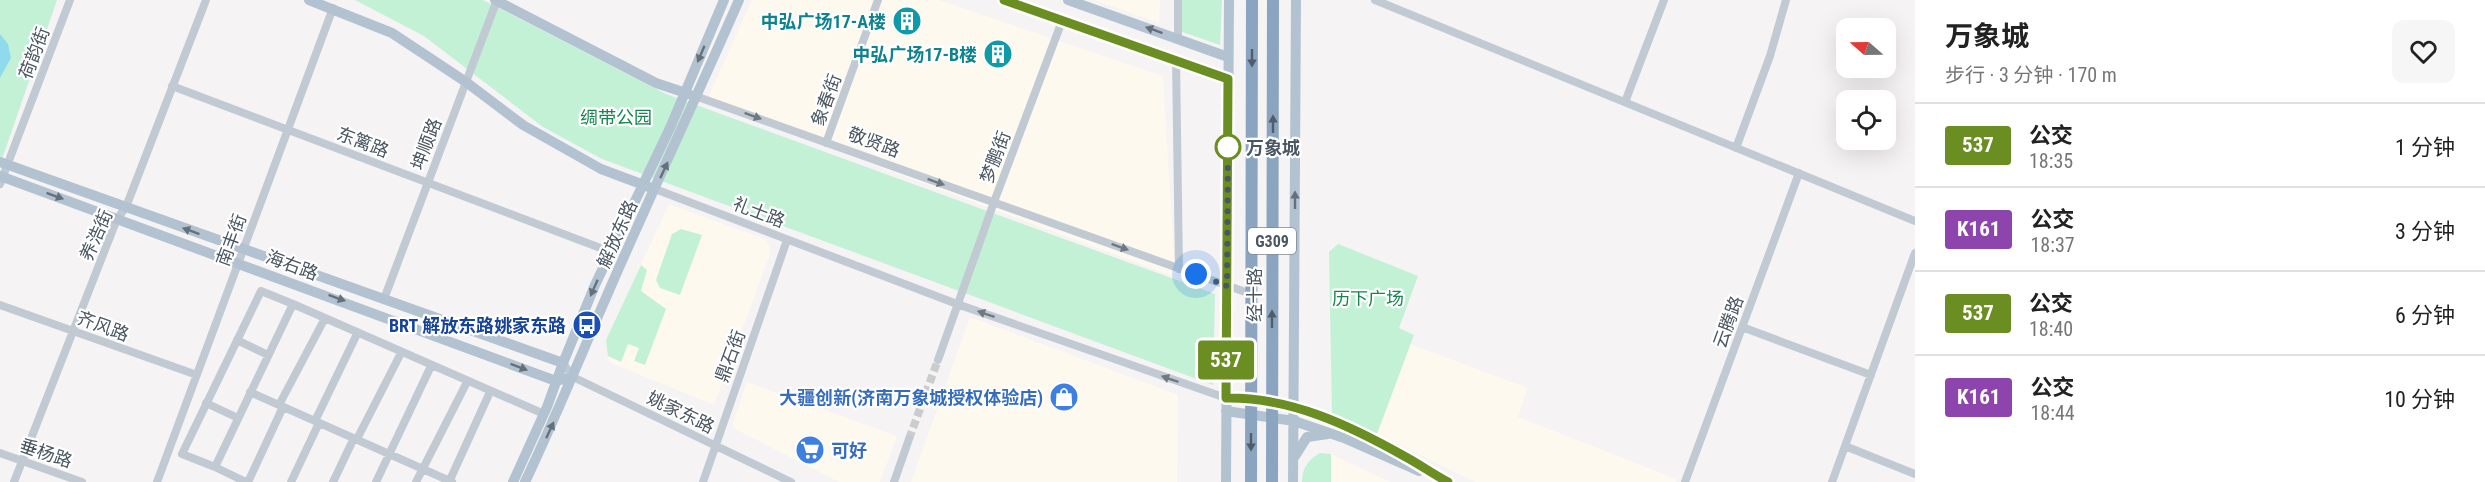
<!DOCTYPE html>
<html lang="zh">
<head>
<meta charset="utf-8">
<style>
	body { margin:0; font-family:"Roboto Condensed","Noto Sans SC",sans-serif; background:#f6f6f6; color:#222; height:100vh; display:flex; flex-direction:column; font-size:22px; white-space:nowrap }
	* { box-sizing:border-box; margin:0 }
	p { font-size:20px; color:#767676 }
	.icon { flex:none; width:33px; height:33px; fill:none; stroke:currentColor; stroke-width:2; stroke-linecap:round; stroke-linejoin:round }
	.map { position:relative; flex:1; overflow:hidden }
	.sheet { display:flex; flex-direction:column; background:#fff; width:570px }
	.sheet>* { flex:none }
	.badge { padding:0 12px; border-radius:4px; font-size:21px; line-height:39px }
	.needle { width:39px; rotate:290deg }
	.controls { position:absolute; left:1836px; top:18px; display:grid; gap:12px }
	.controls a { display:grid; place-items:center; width:60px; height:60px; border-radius:12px; background:#fff; box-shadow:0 6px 24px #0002; font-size:30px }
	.you { position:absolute; width:30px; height:30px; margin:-15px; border:4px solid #fff; border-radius:50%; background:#1a73e8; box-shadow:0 0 0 9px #1a73e833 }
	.map>.badge { position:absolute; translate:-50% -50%; box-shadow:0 0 0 3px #fff }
	.round { display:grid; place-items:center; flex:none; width:63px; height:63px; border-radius:12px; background:#f6f6f6 }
	.headline { display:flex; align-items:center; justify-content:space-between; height:102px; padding:0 30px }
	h1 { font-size:28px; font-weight:700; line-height:45px }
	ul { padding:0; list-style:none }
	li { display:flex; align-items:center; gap:18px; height:84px; padding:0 30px; border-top:2px solid #e0e0e0 }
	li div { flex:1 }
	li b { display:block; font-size:22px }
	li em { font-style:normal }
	li .badge { min-width:66px; font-weight:700; text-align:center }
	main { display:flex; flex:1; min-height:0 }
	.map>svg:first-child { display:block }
	.commercial { fill:#fdf9ef }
	.green { fill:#c3f1d5 }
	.water { fill:#90daee }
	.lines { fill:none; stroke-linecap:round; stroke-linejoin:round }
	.minor-tunnel { stroke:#caccce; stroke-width:8; stroke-dasharray:8 4; stroke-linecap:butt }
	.minor { stroke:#c1cad2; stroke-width:8 }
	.major { stroke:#b3c2d1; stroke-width:10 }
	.highway { stroke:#8ba5c1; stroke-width:12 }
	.oneway { fill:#64717d }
	.oneway2 { fill:#505e6b }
	.oneway3 { fill:#6e7983 }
	.line-casing { stroke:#fff; stroke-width:14 }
	.line { stroke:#6b8e23; stroke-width:9 }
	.walk { stroke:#4a5661; stroke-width:6; stroke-dasharray:0 10.8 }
	.stop-dot { fill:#fff; stroke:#6b8e23; stroke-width:3 }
	.labels { text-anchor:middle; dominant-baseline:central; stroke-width:4.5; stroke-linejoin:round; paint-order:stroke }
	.shield { fill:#fff; stroke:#808990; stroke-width:1.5 }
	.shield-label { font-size:16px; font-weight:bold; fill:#4a5661 }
	.culture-label { font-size:18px; font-weight:bold; fill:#0d838f; stroke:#fff; text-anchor:end }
	.street-label { font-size:18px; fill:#4a5661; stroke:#fff }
	.park-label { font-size:18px; fill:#17864f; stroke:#fff }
	.stop-label { font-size:18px; font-weight:bold; fill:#4a5661; stroke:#fff; text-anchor:start }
	.transit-label { font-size:18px; font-weight:bold; fill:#164399; stroke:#fff; text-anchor:end }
	.shop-label { font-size:18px; font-weight:bold; fill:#366cbe; stroke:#fff; text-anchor:end }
</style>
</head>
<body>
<main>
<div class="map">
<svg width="1915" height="482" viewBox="0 0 1915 482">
	<rect width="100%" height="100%" fill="#f5f3f3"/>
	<!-- commercial -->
	<path class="commercial" d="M752,0h187l224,76 12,201 -469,-175z
		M1094,0h66l-1,23z
		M669,204l96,35 5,9v6l-56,151 -105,-43 -3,-22z
		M970,317l208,78 -1,87h-266z
		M1410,344l118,44 -10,29 159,62 -1,3h-201l-98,-48z
		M747,382l150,54 -17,46h-41l-104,-53 -2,-6z
		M1331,454l59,28h-59z"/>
	<!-- green -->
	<path class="green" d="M0,0h57l-57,165z
		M355,0h128l183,94 549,200 -2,91 -611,-226 -59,-32 -119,-91z
		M1176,0h46l-2,45 -46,-16z
		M681,229l21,6 -22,60 -20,-7 -4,-8 16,-46z
		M1338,244l80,32 -19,52 15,7 -37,99 -45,-19 -3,-163z
		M641,265l6,5 -6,21 25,18 -21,56 -11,-4 5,-13 -11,-4 -7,18 -13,-6 -2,-16z
		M1320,453l11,1v28h-29c0,-14 6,-22 18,-29z"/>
	<!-- water -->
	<path class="water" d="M0,34l8,10 3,14 -11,20z"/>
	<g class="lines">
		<!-- minor-tunnel -->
		<path class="minor-tunnel" d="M909,439l29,-79"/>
		<!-- minor -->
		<path class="minor" d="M1375,0l540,221
			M1178,39v-39
			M1176,60l3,209
			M172,86l439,166
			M698,97l553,197
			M1625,102l39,-102
			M826,143l52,-143
			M1736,148l34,-92 16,-56
			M0,184l70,-184
			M655,189l302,115 269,94
			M1915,253l-70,193 70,28
			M261,291l32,13 -78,163 -33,-13z
			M384,299l113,-299
			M293,304l251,110
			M0,305l197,70
			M1742,327l129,48
			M237,340l31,15
			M938,360l56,-158 68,-181
			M563,363l10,14 218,105
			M250,392l202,90
			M206,403l32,15
			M279,405l45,-85
			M315,421l42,-87
			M357,439l44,-86
			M0,453l82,29
			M215,467l31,15
			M14,482l103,-263 9,-12 80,-207
			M157,482l176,-474
			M248,482l35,-75
			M291,482l28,-59
			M333,482l21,-44
			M376,482l55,-116
			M416,482l51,-100
			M449,482l41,-90
			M703,482l84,-242
			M894,482l15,-43
			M1685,482l114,-309
			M1832,482l13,-36"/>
		<!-- major -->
		<path class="major" d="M309,0l83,33 74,49 57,43 78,44 48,18
			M495,0l161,83 33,11
			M1004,0l224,79
			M1068,0l160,57
			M0,162l563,201
			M0,176l556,205 17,-4
			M1226,398c64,-1 123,27 178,58 15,8 29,18 44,26
			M1226,411l68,10 50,17 75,33
			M1295,456l12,-19 21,-3
			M513,482l34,-75 16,-44 32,-78 75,-157 54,-128
			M525,482c39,-82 72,-167 110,-250 34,-77 70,-154 104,-232
			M1226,482l3,-482
			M1293,482l3,-482"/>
		<!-- highway -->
		<path class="highway" d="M1251,482l1,-482
			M1272,482l1,-482"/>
	</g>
	<!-- one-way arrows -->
	<defs><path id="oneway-solid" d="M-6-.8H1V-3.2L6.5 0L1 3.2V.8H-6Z" transform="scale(1.5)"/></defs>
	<g class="oneway">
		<use href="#oneway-solid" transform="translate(1154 30) rotate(-160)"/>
		<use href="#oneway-solid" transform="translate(701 54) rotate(113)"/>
		<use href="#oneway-solid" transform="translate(664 170) rotate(-65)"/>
		<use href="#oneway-solid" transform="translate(55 196) rotate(20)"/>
		<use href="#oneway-solid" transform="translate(1295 200) rotate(-90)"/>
		<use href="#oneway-solid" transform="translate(191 231) rotate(-160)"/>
		<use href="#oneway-solid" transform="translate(594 288) rotate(114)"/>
		<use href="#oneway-solid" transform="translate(337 298) rotate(20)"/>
		<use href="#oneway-solid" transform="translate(519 367) rotate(21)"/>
		<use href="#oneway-solid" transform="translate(550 430) rotate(-65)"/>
	</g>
	<g class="oneway2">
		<use href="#oneway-solid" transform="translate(1252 58) rotate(90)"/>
		<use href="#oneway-solid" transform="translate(1273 124) rotate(-90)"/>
		<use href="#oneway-solid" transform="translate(1272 319) rotate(-90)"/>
		<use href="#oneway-solid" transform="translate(1251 442) rotate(90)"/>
	</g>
	<g class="oneway3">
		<use href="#oneway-solid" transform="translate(753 116) rotate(20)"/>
		<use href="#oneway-solid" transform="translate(936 182) rotate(20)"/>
		<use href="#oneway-solid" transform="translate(1120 247) rotate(20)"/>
		<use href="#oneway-solid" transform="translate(986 314) rotate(-161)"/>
		<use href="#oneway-solid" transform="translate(1170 379) rotate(-161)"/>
	</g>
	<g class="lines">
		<!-- line casing -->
		<g class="line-casing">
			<path id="line" d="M1004,0l224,79 -2,319c64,-1 123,27 178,58 15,8 29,18 44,26"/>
		</g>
		<!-- line -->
		<use href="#line" class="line"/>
		<!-- walk -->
		<path class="walk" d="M1196,274l31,12 1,-139"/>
	</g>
	<!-- icons -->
	<defs>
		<g id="building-disc" transform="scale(1.5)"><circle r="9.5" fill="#0f9aa8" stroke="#fff"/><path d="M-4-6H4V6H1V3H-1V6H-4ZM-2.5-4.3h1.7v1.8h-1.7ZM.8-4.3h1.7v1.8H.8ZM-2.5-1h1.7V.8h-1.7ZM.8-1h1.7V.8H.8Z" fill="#fff"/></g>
		<g id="bus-disc" transform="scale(1.5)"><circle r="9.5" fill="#1a4fb4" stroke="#fff"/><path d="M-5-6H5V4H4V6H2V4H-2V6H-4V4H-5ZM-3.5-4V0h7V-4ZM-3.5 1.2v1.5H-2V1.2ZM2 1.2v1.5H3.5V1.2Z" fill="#fff"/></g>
		<g id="shop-disc" transform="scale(1.5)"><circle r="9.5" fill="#3f7fe0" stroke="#fff"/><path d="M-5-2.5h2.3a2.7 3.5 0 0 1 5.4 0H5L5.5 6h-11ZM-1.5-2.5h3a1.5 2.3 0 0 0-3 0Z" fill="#fff"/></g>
		<g id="supermarket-disc" transform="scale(1.5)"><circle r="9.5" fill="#3f7fe0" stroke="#fff"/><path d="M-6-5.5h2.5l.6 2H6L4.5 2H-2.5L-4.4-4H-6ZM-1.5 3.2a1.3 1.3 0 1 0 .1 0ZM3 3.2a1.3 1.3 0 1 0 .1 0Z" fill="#fff"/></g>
	</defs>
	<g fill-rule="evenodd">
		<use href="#building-disc" x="907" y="21"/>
		<use href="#building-disc" x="998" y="54"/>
		<use href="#bus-disc" x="587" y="325"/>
		<use href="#shop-disc" x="1064" y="397"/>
		<use href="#supermarket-disc" x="810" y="450"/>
	</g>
	<!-- markers -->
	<circle class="stop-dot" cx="1228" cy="147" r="12"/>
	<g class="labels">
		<!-- shield labels -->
		<rect class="shield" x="1248" y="228" width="48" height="26" rx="4.5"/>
		<g class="shield-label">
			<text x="1272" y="241">G309</text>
		</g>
		<!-- culture labels -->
		<g class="culture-label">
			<text x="886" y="21">中弘广场17-A楼</text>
			<text x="977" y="54">中弘广场17-B楼</text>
		</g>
		<!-- street labels -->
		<g class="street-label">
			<text transform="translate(34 53) rotate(-69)">荷韵街</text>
			<text transform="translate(826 100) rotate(-70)">象春街</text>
			<text transform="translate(363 142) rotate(21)">东篱路</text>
			<text transform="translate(874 142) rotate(20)">敬贤路</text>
			<text transform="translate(426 144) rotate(-69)">坤顺路</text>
			<text transform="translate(995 157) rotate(-69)">梦鹏街</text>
			<text transform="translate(759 212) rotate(21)">礼士路</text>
			<text transform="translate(617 234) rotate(-66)">解放东路</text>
			<text transform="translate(96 235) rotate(-66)">养浩街</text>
			<text transform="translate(231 240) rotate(-70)">南丰街</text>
			<text transform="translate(292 265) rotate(20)">海右路</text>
			<text transform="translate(1254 295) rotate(-90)">经十路</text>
			<text transform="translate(1728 322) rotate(-70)">云腾路</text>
			<text transform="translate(103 326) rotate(20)">齐风路</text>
			<text transform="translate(730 356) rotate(-70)">鼎石街</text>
			<text transform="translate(681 412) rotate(26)">姚家东路</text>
			<text transform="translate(46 453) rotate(19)">垂杨路</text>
		</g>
		<!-- park labels -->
		<g class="park-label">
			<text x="616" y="117">绸带公园</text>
			<text x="1368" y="298">历下广场</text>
		</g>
		<!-- stop labels -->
		<g class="stop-label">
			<text x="1246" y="147">万象城</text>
		</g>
		<!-- transit labels -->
		<g class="transit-label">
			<text x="566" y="325">BRT 解放东路姚家东路</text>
		</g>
		<!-- shop labels -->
		<g class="shop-label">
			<text x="1043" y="397">大疆创新(济南万象城授权体验店)</text>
			<text x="831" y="450" text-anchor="start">可好</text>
		</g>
	</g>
</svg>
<div class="controls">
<a><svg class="needle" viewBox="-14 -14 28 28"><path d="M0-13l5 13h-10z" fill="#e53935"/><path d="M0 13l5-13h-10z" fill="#767676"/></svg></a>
<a><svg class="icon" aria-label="locate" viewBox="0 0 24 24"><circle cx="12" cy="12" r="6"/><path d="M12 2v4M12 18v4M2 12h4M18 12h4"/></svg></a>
</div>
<div class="you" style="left:1196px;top:274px"></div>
<b class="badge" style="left:1226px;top:360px;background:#6b8e23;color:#fff">537</b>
</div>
<section class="sheet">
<div class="headline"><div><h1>万象城</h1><p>步行 · 3 分钟 · 170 m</p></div><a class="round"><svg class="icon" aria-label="heart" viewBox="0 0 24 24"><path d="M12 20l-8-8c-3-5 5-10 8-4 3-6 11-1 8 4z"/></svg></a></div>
<ul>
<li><span class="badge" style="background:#6b8e23;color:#fff">537</span><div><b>公交</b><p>18:35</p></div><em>1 分钟</em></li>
<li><span class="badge" style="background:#8e44ad;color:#fff">K161</span><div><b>公交</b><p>18:37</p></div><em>3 分钟</em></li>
<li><span class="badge" style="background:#6b8e23;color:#fff">537</span><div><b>公交</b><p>18:40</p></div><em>6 分钟</em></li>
<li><span class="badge" style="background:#8e44ad;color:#fff">K161</span><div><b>公交</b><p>18:44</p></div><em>10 分钟</em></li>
</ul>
</section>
</main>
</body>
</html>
